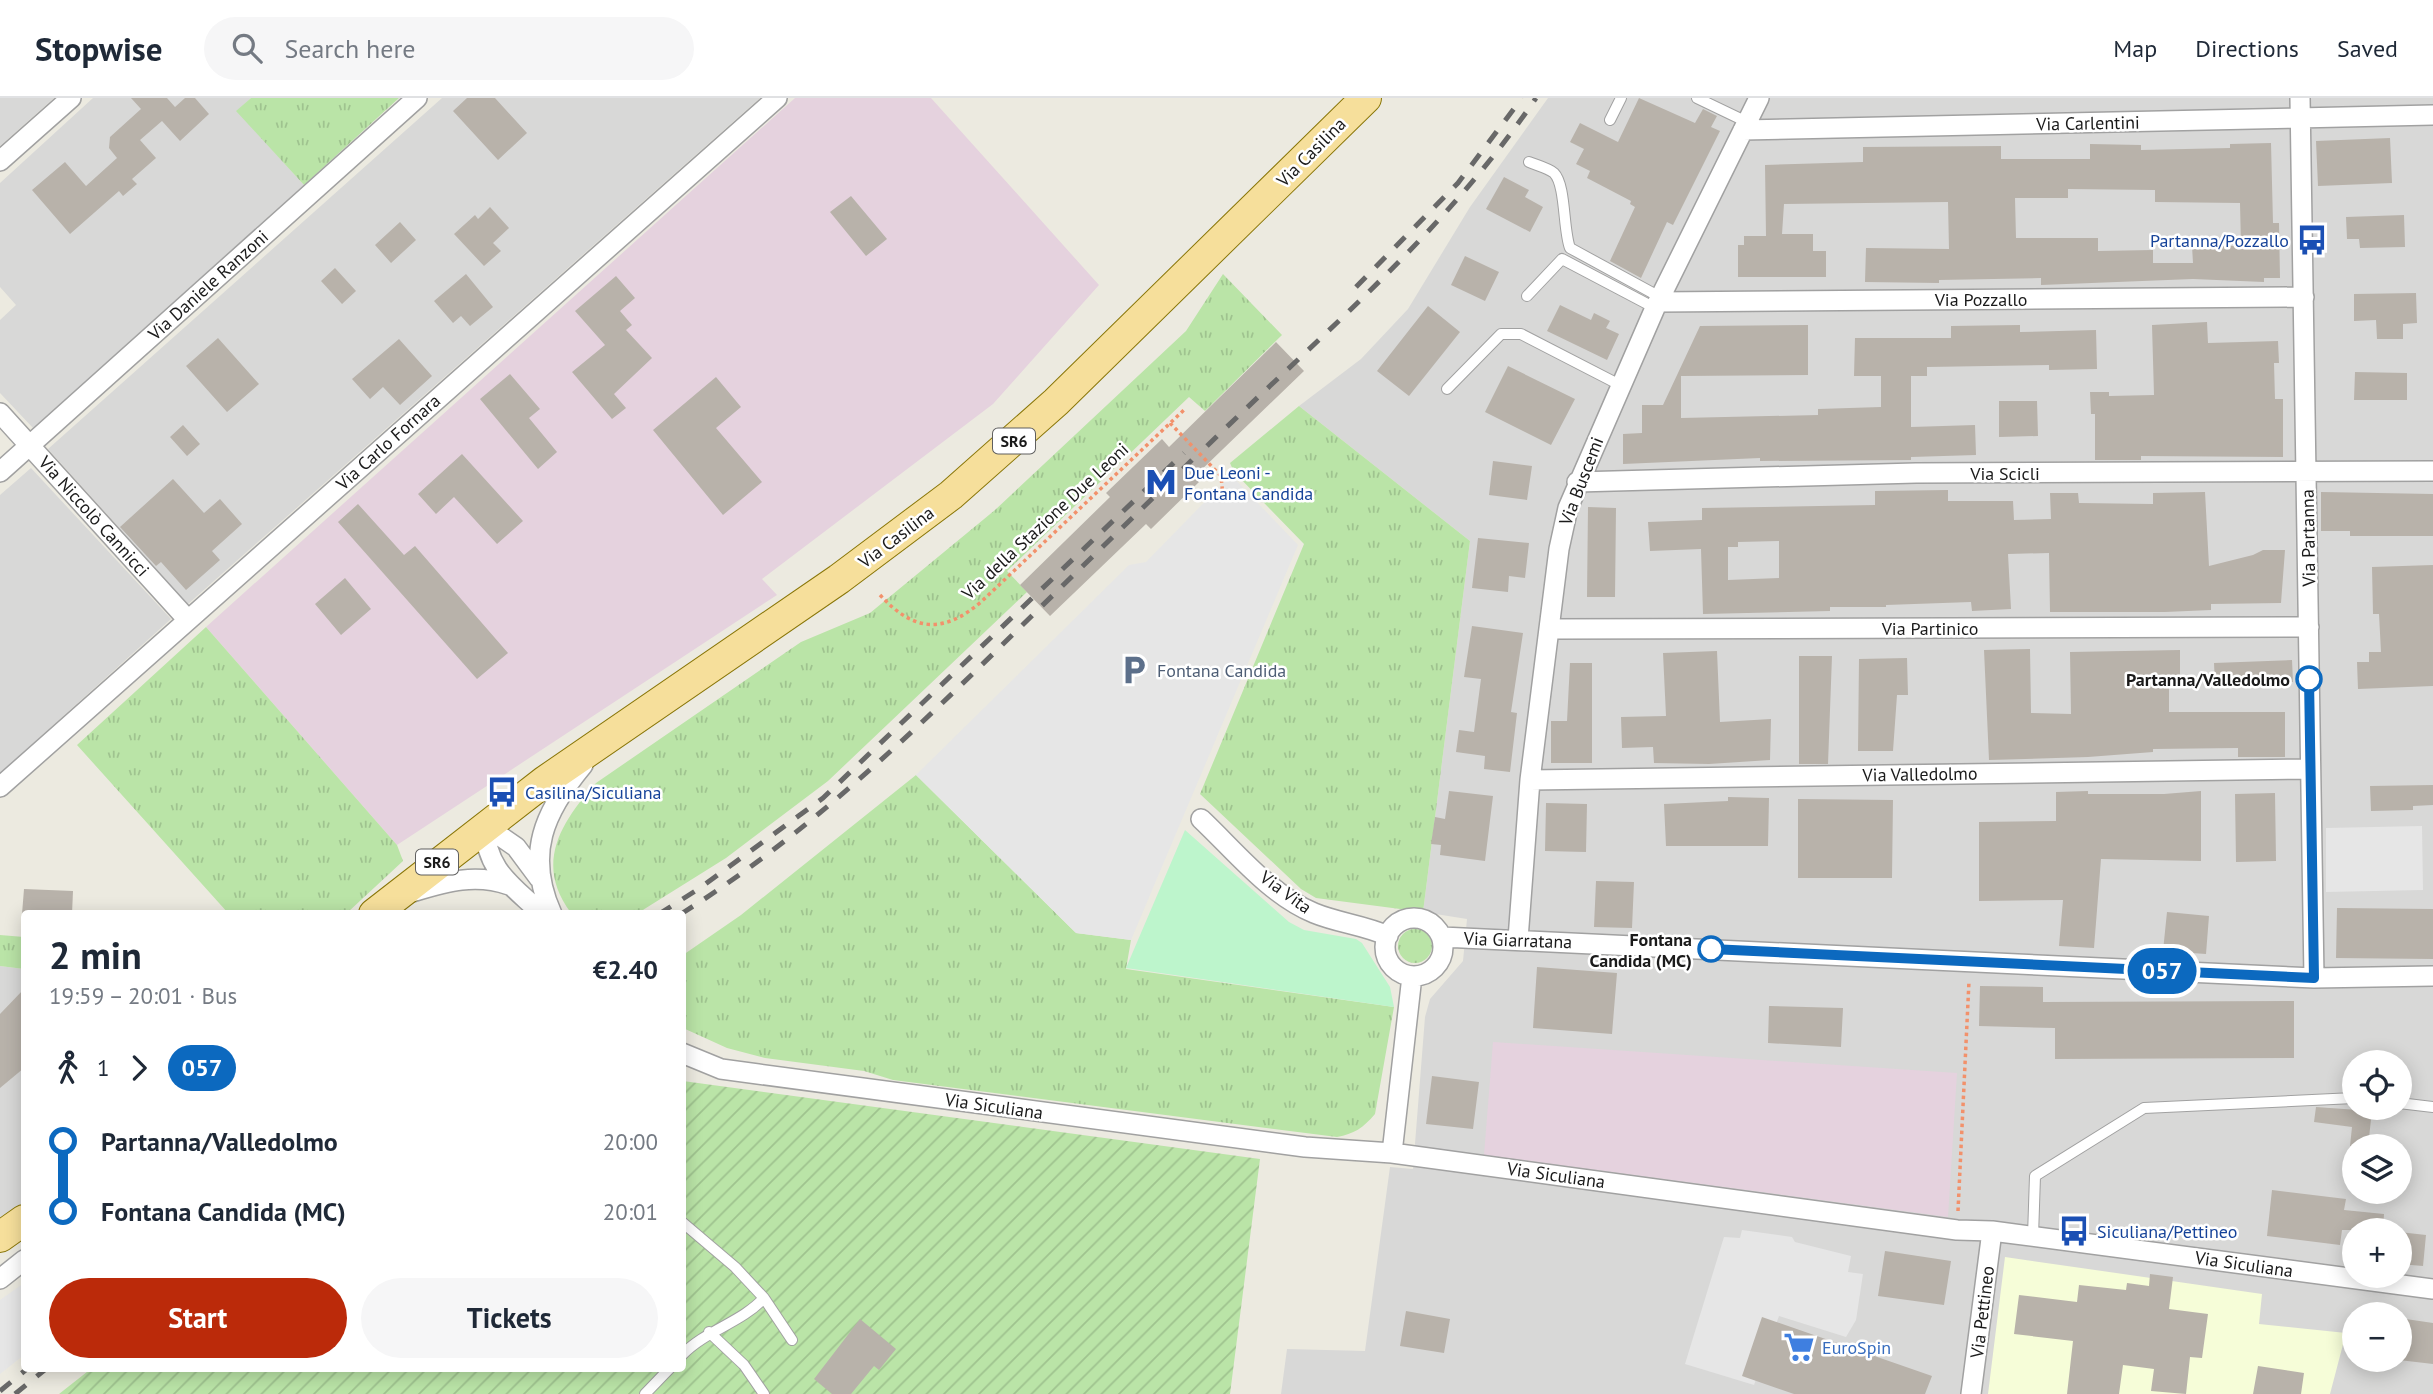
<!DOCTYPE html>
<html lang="en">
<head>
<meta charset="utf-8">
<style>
	body { margin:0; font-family:"PT Sans",sans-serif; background:#f6f6f7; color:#1f2937; height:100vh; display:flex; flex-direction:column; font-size:26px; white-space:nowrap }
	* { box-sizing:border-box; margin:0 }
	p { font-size:23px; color:#747a83 }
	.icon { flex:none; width:38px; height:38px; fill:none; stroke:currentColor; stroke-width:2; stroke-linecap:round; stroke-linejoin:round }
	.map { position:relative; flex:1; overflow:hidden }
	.side { position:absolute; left:21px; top:812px; width:665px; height:462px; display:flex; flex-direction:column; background:#fff; border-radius:7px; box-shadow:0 4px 18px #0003 }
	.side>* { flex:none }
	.badge { padding:0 14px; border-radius:23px; font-size:24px; line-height:46px }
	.tools { position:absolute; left:2342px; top:952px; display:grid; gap:14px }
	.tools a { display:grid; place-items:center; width:70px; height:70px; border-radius:50%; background:#fff; box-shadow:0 4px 18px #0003; font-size:35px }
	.map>.badge { position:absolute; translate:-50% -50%; box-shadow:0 0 0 4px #fff }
	.legs { display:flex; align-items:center; gap:10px; height:77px; padding:0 28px; font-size:23px }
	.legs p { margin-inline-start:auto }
	.summary { display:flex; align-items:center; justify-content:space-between; height:119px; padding:0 28px }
	h1 { font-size:38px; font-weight:700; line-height:52px }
	.primary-button { display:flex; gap:14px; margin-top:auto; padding:14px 28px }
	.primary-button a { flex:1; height:80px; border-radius:42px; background:#bb2a0a; color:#fff; font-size:28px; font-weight:700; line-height:80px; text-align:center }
	.primary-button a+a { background:#f6f6f7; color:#1f2937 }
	ul { padding:0 28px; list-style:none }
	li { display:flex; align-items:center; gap:24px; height:70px; font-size:26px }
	li i { display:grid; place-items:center; width:10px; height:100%; margin:0 9px; background:currentColor }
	li i::after { content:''; width:18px; height:18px; margin:-9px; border:5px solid; border-radius:50%; background:#fff }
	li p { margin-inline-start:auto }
	li:first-child i { background:linear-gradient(#0000 50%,currentColor 0) }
	li:last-child i { background:linear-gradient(currentColor 50%,#0000 0) }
	header { display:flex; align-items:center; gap:42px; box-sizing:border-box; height:98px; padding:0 35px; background:#fff; border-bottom:2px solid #e0e1e3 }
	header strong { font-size:33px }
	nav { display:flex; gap:38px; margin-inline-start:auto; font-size:24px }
	.search { width:490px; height:63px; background:#f6f6f7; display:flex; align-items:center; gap:18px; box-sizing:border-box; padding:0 24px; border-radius:38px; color:#747a83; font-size:26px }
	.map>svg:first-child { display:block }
	.residential { fill:#d8d8d7; fill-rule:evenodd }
	.industrial { fill:#e5d2de }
	.education { fill:#f6fdd8 }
	.grass { fill:url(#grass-tufts) }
	.park { fill:#bdf5cc }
	.garden { fill:url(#garden-furrows) }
	.parking { fill:#e6e6e6 }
	.building { fill:#b8b2aa; fill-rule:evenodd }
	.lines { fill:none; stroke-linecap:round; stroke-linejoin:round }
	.lane-casing { stroke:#a1a1a1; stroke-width:12 }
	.street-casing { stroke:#a1a1a1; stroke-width:22 }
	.primary-casing { stroke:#897608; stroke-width:32 }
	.path { stroke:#f2916b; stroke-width:3.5; stroke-dasharray:3.5 3.5; stroke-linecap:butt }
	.lane { stroke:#fff; stroke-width:10 }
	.street { stroke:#fff; stroke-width:19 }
	.primary { stroke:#f6df9b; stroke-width:30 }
	.rail { stroke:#686868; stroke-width:5; stroke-dasharray:14 14; stroke-linecap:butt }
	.line-1-casing { stroke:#fff; stroke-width:16 }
	.line-1 { stroke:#0c69bf; stroke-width:10 }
	.stop-1-dot { fill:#fff; stroke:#0c69bf; stroke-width:3.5 }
	.labels { text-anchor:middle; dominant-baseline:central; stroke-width:5; stroke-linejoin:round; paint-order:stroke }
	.shield { fill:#fff; stroke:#5f5f5f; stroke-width:2 }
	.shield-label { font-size:16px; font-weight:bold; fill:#1a1a1a }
	.street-label { font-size:18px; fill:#1a1a1a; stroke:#fff }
	.transit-label { font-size:18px; fill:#164399; stroke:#fff; text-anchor:start }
	.service-label { font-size:18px; fill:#4e5e75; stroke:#fff; text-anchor:start }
	.stop-label { font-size:18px; font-weight:bold; fill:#1a1a1a; stroke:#fff; text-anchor:end }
	.shop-label { font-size:18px; fill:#366cbe; stroke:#fff; text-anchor:start }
</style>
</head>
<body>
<header>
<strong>Stopwise</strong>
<div class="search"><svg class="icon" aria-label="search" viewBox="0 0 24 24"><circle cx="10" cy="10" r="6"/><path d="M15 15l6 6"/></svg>Search here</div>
<nav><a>Map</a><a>Directions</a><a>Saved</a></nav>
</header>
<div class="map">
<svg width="2433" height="1296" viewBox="0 0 2433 1296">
	<defs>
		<pattern id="grass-tufts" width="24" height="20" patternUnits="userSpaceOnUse" patternTransform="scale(1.75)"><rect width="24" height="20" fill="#bae4a7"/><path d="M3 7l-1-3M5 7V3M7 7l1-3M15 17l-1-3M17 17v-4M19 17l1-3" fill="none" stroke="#9fc38f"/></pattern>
		<pattern id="garden-furrows" width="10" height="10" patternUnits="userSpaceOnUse" patternTransform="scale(1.75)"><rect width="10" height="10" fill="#bae4a7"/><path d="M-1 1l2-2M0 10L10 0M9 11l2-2" fill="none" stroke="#9fc38f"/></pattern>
	</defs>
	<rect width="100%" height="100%" fill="#eceae0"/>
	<!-- residential -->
	<path class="residential" d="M0,0h54l-54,48z
		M93,0h158l-14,13 67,74 -271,243 -33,-35v-73l16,-15 -16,-18v-104z
		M442,0h318l-572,506 -140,-155z
		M1548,0h885v1296h-1152l6,-45 78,2 25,-184 23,2 12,-152 5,-18 33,-38 4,-42 -44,-7 47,-371 -171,-135 62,-47 47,-50 62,-102zM2354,964h45v46h-45zM2354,1048h45v46h-45zM2354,1132h45v46h-45zM2354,1216h45v46h-45z
		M31,370l140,151 -171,154v-278z
		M0,868l24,3v237l-24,16z"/>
	<!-- industrial -->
	<path class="industrial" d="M795,0h136l168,187 -106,119 -231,175 15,16 -380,250 -191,-218z
		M1493,944l464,31 -9,144 -464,-62z"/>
	<!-- education -->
	<path class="education" d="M2005,1159l257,37 -3,30 87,9 -16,61h-342z"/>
	<!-- grass -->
	<path class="grass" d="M251,0h148l-95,87 -68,-74z
		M1223,176l59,61 -77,76 -16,-14 -182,174 20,21 -199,189 -102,77 -88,55h-67c-37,-49 -10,-91 25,-130l205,-141 69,-29 125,-103 191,-179z
		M1299,308l171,135 -47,371 -107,-14 -15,-9 -101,-95 104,-250 -70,-72 -4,-9z
		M206,529l191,218 6,16 -56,52h-119l-151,-168z
		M916,677l160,158 55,7 -5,29 268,38 -19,107c-12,14 -21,20 -38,23l-444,-57 -29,-9 -99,-13 -38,-10 -44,-20v-73l58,-40z
		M1398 848a17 17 0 1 1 34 0a17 17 0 1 1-34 0Z
		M0,837l24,2v32l-24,-3z"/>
	<!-- park -->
	<path class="park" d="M1185,732l104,92 15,8 52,9 6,4 28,44 4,20 -268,-39z"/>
	<!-- garden -->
	<path class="garden" d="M683,983l577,78 -30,235h-1171l33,-26h590z"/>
	<!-- parking -->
	<path class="parking" d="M1231,377l67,70 -167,395 -55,-7 -160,-158 213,-210 17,-3z
		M2422,728l1,64 -97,2v-64z
		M1742,1132l50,7 3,5 56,14 -3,16 15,2 -7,46 -10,17 -67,-21 -25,69 -69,-21 39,-127 16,1z
		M24,1185v72l-24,19v-74z"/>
	<!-- building -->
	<path class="building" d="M131,0h36l8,9 10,-9h10l14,16 -29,27 -18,-20 -22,19 16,18 -24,21 5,5 -14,12 -4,-5 -49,43 -38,-44 33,-28 21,24 31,-28 -8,-10 1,-11 31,-28z
		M467,0h28l32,35 -29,27 -45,-49z
		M1639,0l56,25 8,-14 14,7 -6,11 9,4 -47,94 -6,-3 -26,56 -31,-17 25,-54 -5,-3 1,-3 -44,-23 3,-7 -14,-7 8,-15 -14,-7 10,-19 38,19z
		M2390,40l2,45 -74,3 -2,-45z
		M2271,45l2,80h6l1,55h-16v4l-71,-3 -152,6v-7l-102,2v3l-74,-1 1,-34 83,1 -1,-47 -164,2 -2,30h31v17h13v26h-88v-32h6v-9h22l-1,-71 98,-3v-15l138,-1v13h89v-15l51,1v5l89,-2v-4zM2068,91l87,1v12l85,1 1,43h-49l1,17h-40v-13l-55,1v-13h-82l-1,-40h53z
		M1504,79l25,13 -4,7 18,10 -13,25 -44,-23z
		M851,98l36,43 -21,17 -36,-44z
		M490,109l19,21 -16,15 8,8 -17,15 -30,-32 21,-19 3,4z
		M2404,117l1,32 -45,1 -1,-9h-12l-1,-22z
		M400,124l16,18 -25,23 -16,-18z
		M1465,158l34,16 -14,29 -34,-16z
		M335,170l21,23 -14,13 -21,-23z
		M466,176l27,33 -23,19 -9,-10 -8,7 -19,-22z
		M616,178l19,22 -15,13 12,14 -6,5 26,28 -38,36 12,14 -14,11 -40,-47 33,-27 -30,-34z
		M2416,195l1,30 -14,1v15h-26l-1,-19 -22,1v-27z
		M1560,207l31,15 3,-7 16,8 -4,7 13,6 -12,26 -60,-29z
		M1428,208l32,26 -51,64 -32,-25z
		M2207,224l1,21 70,-2 1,22h-5l1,36h8v58l-142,-1v4h-46v-46h-4l-1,-22h19v4l45,-1 -2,-70z
		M1808,227v50l-127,1v42l137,-3v-6l63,-2v-31h-27l1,-38h96v-12l69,-1v7l76,-2 1,39 -48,1v-5l-122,2v9h-16v51l64,-2 1,30 -65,2v3l-151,1v-3l-137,6v-30l19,-1v-28h21l37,-79z
		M218,240l41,46 -32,28 -41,-46z
		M399,241l33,37 -32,29 -17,-18 -13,12 -18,-20z
		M1276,244l28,29 -110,106 5,5 -48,47 -5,-5 -96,92 -30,-31 90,-88 -4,-4 56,-54 7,8z
		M1508,268l67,33 -24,46 -66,-33z
		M2355,274l52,1v27h-53z
		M510,276l30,35 -11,9 28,34 -19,17 -58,-70z
		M716,279l25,30 -25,21 46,54 -39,33 -70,-85z
		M1999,303h38l1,35 -39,1z
		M183,327l17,19 -13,12 -17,-19z
		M462,356l61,67 -26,23 -43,-47 -18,17 -18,-20z
		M1493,363l39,5 -5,34 -38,-5z
		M173,381l31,34 16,-14 22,25 -30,27 8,9 -34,30 -25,-28 -5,4 -36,-39z
		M1948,392v11h65l1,19 37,-1 -1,-26h28l1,10 74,1v-11l52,-1 4,74 44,-11 10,-5h22l-4,53 -70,1v6l-46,2h-115l-1,-59 -41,1 3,55 -39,2 -1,-9 -85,3v2h-56v4l-127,3 -2,-65 -51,2 -2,-29 54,-2v-12l173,-3v-14zM1779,443v37l-51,2v-33h10v-5z
		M2321,394l112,2v42h-83v-5h-29z
		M358,406l46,51 11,-9 93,107 -31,26 -139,-157z
		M1588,409l28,1 -1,89h-28z
		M1478,440l51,5 -4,35 -16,-2 -1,16 -36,-4z
		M2433,467v121l-75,3 -1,-27h12v-10h12l-2,-38h-6l-1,-47z
		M345,480l26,31 -30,26 -26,-31z
		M1472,528l51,7 -12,79 6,1 -7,59 -26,-3 1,-13 -29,-4 3,-22 15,2 7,-53 -17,-2z
		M2030,551l1,64 40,1 -1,-62 110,-2v37h-11v25h116v45h-47v-9l-85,1v3l-65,5 -99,3 -5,-110z
		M1717,553l3,71 51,-3 -1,41 -61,4 -55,-1 -1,-16 -31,1 -1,-31 45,-1 -3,-63z
		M1799,558h33l-4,108h-29z
		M1907,560l1,37h-11l-4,56h-35l1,-92z
		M2292,562l1,22 -78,3 -1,-22z
		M1570,565h22v100h-41v-42h16z
		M2433,687v20l-20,1v4l-42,1 -1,-25z
		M1449,693l44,5 -8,65 -45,-6 1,-10 -10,-1 4,-27 10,2z
		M2088,693v3h76l37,-3v70l-100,-2 -7,89 -35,-2 4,-46 -84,1v-79l77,-1v-29z
		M2275,695l1,68 -40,1 -1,-68z
		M1728,699l41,1 -1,48h-102l-2,-42 64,-3z
		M1798,701l95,1 -1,78h-94z
		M1546,705l41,1 -1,48 -41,-1z
		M1596,783l38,1 -2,46 -38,-1z
		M24,791l49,2 -1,23h-50z
		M2337,810l96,1v50l-97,-1z
		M2167,814l42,4 -3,38 -43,-3z
		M1537,869l80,6 -5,61 -79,-6z
		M1980,888l63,1v15l251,-1v57l-239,1v-31l-76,-2z
		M24,891v79l-24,20v-74z
		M1769,908l74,2 -2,39 -73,-4z
		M1432,978l47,6 -6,47 -47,-5z
		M2316,1009l56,4 -4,35h-18l2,-19 -38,-5z
		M2272,1092l74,9 -2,11 40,4 -1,16h-41l-2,15 -73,-9z
		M2399,1134l27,3 -3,31 -24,-2z
		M1885,1153l66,10 -7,44 -66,-9z
		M2150,1176l23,3 -4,32 39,5 -6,44 -12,-1 -4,37 -35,-3 3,-22 -31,-4 -4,29h-52l6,-53 -59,-7 5,-39 58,7 2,-17 47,5 1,-7 22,3z
		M1406,1213l44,8 -6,34 -44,-7z
		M1762,1219l170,59 -7,18h-131l-52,-18z
		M2399,1220l34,5v41l-34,-4z
		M860,1221l36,30 -17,21 -5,-4 -23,28h-19l-18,-15z
		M2258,1268l46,7 -3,21h-48z"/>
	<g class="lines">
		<!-- lane casing -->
		<g class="lane-casing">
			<path id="lane" d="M1697,0l50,24
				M1610,22l11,-22
				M1529,64c7,3 19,6 25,11 12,12 9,57 16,75l90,49
				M1527,198l35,-37 93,49
				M1447,291l54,-55h20l99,51
				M2399,1005l34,4
				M682,1124l53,45 29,31c-23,25 -58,32 -82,57
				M2033,1138l2,-60 109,-68 210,-10
				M764,1200l28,42
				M709,1234l35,33 20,29
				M645,1296l25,-26"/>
		</g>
		<!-- street casing -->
		<g class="street-casing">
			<path id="street" d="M2300,0l14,880
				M1743,32l690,-15
				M0,63l71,-63
				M1658,204l646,-5
				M0,315l188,207
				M0,374l417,-374
				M1577,384l339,-9 517,-2
				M1550,531l759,-2
				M1530,682l780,-11
				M0,689l777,-689
				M1201,721c34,32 69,76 113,94 24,10 50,12 74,23
				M484,727c3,47 27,59 58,89
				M484,727l32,22 23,31
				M412,794c34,-10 63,-19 97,-7
				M552,816c-27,-60 -8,-102 31,-149
				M1385 849a29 29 0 1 1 58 0a29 29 0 1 1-58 0Z
				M1442,839l872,41 119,-2
				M1518,841l12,-159 29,-231 9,-41 87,-200 104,-210
				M682,955l39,16 37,5 547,73 87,6 565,77 35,1 441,58
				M1392,1055l20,-177
				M0,1181l24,-19
				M1971,1296l21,-163"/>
		</g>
		<!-- primary casing -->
		<g class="primary-casing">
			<path id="primary" d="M374,816l171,-133 294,-202 112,-84 105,-93 310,-304
				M0,1139l24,-17"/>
		</g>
		<!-- path -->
		<path class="path" d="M1170,325l51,53 2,20
			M880,497c34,37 63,39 101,7l204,-193
			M1958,1113l11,-230"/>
		<!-- lane -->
		<use href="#lane" class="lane"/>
		<!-- street -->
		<use href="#street" class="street"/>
		<!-- primary -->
		<use href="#primary" class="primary"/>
		<!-- rail -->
		<path class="rail" d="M1356,189l102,-104 64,-85
			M1207,348c114,-111 239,-215 329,-348
			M659,816l41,-26 123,-90 361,-345
			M681,816c118,-74 218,-168 317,-265 64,-63 129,-126 194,-189
			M0,1293l28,-23
			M15,1296l32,-26"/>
	</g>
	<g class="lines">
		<!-- line-1 casing -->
		<g class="line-1-casing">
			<path id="line-1" d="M1711,851l603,29 -5,-299"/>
		</g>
		<!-- line-1 -->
		<use href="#line-1" class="line-1"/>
	</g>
	<!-- icons -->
	<defs>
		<g id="bus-bare" transform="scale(2.415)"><path d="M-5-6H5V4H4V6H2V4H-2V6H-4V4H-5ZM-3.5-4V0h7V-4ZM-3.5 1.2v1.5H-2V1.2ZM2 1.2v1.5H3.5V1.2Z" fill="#1a4fb4" stroke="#fff" stroke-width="2.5" paint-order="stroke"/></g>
		<g id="metro-bare" transform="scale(2.415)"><path d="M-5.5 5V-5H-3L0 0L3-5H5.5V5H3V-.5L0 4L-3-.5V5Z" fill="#1a4fb4" stroke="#fff" stroke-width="2.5" paint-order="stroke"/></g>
		<g id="parking-bare" transform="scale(2.415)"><path d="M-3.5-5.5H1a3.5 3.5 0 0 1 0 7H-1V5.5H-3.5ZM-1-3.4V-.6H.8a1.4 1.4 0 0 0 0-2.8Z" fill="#5c6f8a" stroke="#fff" stroke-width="2.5" paint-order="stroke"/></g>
		<g id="supermarket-bare" transform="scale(2.415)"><path d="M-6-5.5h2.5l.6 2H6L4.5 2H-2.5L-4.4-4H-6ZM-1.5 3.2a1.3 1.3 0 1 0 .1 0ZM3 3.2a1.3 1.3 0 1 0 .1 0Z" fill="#3f7fe0" stroke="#fff" stroke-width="2.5" paint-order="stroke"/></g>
	</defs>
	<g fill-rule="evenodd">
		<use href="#bus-bare" x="2312" y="142"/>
		<use href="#metro-bare" x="1161" y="384"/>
		<use href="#parking-bare" x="1134" y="572"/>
		<use href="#bus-bare" x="502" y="694"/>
		<use href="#bus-bare" x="2074" y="1133"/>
		<use href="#supermarket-bare" x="1799" y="1249"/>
	</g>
	<!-- markers -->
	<g class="stop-1-dot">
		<circle cx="2309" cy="581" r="12"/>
		<circle cx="1711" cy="851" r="12"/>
	</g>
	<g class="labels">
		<!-- shield labels -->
		<g class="shield">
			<rect x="993" y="330.5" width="42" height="25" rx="5"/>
			<rect x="416" y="751.5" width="42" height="25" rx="5"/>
		</g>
		<g class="shield-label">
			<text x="1014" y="343">SR6</text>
			<text x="437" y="764">SR6</text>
		</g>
		<!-- street labels -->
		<g class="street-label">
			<text transform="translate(2088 25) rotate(-1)">Via Carlentini</text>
			<text transform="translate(1311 54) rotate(-45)">Via Casilina</text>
			<text transform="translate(208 187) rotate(-42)">Via Daniele Ranzoni</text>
			<text x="1981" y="201">Via Pozzallo</text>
			<text transform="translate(388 344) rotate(-42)">Via Carlo Fornara</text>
			<text x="2005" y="375">Via Scicli</text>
			<text transform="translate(1581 383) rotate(-69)">Via Buscemi</text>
			<text transform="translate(94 418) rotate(48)">Via Niccolò Cannicci</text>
			<text transform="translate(1045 423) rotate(-43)">Via della Stazione Due Leoni</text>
			<text transform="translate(896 439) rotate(-37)">Via Casilina</text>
			<text transform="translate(2308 440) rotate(-91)">Via Partanna</text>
			<text x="1930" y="530">Via Partinico</text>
			<text transform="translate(1920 676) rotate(-1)">Via Valledolmo</text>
			<text transform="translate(1286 794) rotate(36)">Via Vita</text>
			<text transform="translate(1518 842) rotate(2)">Via Giarratana</text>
			<text transform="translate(994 1008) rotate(8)">Via Siculiana</text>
			<text transform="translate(1556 1077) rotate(8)">Via Siculiana</text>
			<text transform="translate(2244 1166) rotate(8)">Via Siculiana</text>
			<text transform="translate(1982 1214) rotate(-83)">Via Pettineo</text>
		</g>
		<!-- transit labels -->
		<g class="transit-label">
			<text x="2289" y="142" text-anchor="end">Partanna/Pozzallo</text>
			<text x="1184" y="374">Due Leoni -<tspan x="1184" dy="21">Fontana Candida</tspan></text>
			<text x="525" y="694">Casilina/Siculiana</text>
			<text x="2097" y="1133">Siculiana/Pettineo</text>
		</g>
		<!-- service labels -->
		<g class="service-label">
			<text x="1157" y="572">Fontana Candida</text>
		</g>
		<!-- stop labels -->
		<g class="stop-label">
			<text x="2290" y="581">Partanna/Valledolmo</text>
			<text x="1692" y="841">Fontana<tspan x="1692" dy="21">Candida (MC)</tspan></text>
		</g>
		<!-- shop labels -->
		<g class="shop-label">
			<text x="1822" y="1249">EuroSpin</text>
		</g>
	</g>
</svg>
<div class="tools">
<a><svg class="icon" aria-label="locate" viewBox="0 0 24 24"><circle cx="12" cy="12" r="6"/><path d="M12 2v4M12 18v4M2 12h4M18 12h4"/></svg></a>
<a><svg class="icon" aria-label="layers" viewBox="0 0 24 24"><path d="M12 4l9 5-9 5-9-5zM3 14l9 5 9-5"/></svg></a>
<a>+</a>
<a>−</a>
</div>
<b class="badge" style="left:2162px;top:873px;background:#0c69bf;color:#fff">057</b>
<section class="side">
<div class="summary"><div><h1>2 min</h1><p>19:59 – 20:01 · Bus</p></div><b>€2.40</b></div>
<div class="legs"><svg class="icon" aria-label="walk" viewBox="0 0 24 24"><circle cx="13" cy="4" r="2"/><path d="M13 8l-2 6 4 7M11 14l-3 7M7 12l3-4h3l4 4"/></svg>1<svg class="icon" aria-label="forward" viewBox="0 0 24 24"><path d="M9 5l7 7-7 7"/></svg><b class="badge" style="background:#0c69bf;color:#fff">057</b></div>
<ul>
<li><i style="color:#0c69bf"></i><b>Partanna/Valledolmo</b><p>20:00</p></li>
<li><i style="color:#0c69bf"></i><b>Fontana Candida (MC)</b><p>20:01</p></li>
</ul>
<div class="primary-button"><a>Start</a><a>Tickets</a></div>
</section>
</div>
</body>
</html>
